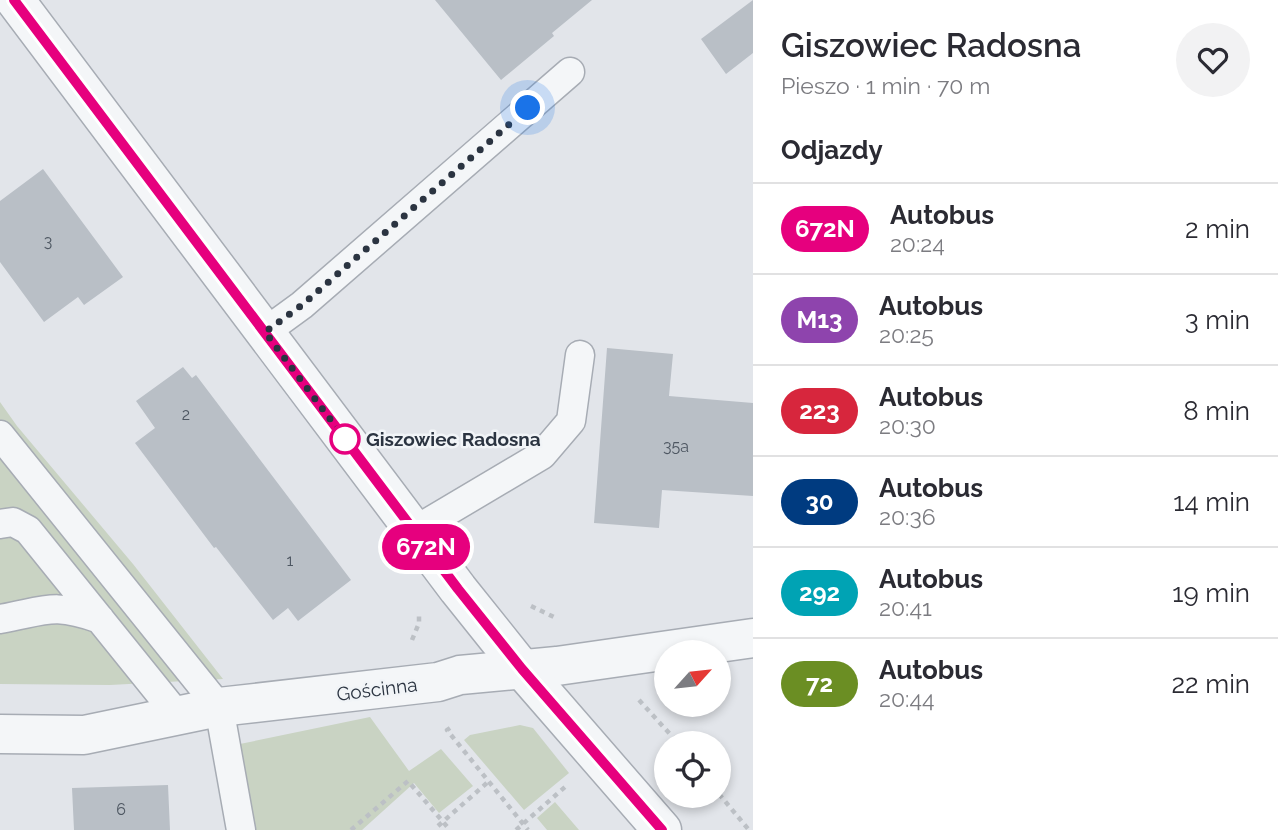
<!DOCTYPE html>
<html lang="pl">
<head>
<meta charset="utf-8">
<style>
	body { margin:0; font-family:Raleway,sans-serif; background:#f2f2f3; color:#2b2b33; height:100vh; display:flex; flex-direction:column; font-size:26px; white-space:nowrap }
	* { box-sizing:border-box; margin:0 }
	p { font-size:23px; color:#7c7c81 }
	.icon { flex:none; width:38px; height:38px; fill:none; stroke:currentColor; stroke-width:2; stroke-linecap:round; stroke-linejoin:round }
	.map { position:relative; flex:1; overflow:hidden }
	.side { display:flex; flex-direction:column; background:#fff; width:525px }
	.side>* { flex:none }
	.badge { padding:0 14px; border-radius:23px; font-size:24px; line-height:46px }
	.needle { width:46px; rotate:63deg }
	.controls { position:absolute; left:654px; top:640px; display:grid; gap:14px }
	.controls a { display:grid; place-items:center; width:77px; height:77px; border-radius:50%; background:#fff; box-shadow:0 4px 10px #0003; font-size:35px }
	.you { position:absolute; width:35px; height:35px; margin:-18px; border:5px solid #fff; border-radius:50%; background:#1a73e8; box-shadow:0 0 0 10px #1a73e833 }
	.map>.badge { position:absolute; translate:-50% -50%; box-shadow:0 0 0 4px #fff }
	h2 { padding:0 28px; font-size:26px; line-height:63px }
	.round { display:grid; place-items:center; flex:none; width:74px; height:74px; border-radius:37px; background:#f2f2f3 }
	.summary { display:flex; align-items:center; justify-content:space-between; height:119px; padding:0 28px }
	h1 { font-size:33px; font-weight:600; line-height:52px }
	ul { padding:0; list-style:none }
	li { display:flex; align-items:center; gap:21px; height:91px; padding:0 28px; border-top:2px solid #e1e1e2 }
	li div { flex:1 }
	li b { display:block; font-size:26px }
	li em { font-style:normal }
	li .badge { min-width:77px; font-weight:700; text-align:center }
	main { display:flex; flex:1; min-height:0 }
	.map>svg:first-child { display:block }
	.green { fill:#c9d3c3 }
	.building { fill:#b9bfc6 }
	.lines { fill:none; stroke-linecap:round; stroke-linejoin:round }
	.service-casing { stroke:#a7acb4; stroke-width:31 }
	.minor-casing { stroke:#a7acb4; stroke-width:41 }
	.tertiary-casing { stroke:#a7acb4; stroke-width:41 }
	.path { stroke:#bcc0c5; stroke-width:4.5; stroke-dasharray:5 5; stroke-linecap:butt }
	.service { stroke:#f4f6f8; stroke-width:28 }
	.minor { stroke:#f4f6f8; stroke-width:38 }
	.tertiary { stroke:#f4f6f8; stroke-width:38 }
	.line-casing { stroke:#fff; stroke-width:16 }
	.line { stroke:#e6007e; stroke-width:10 }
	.walk { stroke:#2b3441; stroke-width:7; stroke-dasharray:0 12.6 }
	.stop-dot { fill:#fff; stroke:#e6007e; stroke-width:3.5 }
	.labels { text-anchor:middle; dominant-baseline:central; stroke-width:5; stroke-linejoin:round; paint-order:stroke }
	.number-label { font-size:16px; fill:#4e5762 }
	.stop-label { font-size:19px; font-weight:bold; fill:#2b3441; stroke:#f1f4f7; text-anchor:start }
	.street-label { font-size:19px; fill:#2b3441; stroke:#f1f4f7 }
</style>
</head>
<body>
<main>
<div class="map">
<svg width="753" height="830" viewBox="0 0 753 830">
	<rect width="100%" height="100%" fill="#e2e5ea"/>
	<!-- green -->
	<path class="green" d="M0,402l17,24 116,138 90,115 -113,6 -110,-1z
		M370,717l39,54 32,-22 32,37 -34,27 -25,-30 -52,47h-121l-6,-85z
		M520,725l13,3 36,45 -45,37 -60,-70 6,-5z
		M555,802l24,28h-32l-10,-12z"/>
	<!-- building -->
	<path class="building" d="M435,0h157l-40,33 2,3 -53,44z
		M753,0v53l-27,21 -25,-35z
		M43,169l80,108 -39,28 -6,-8 -34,25 -44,-60v-61z
		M607,348l66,6 -4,42 84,7v93l-91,-6 -3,38 -65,-5z
		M183,367l9,11 4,-3 155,205 -53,41 -10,-13 -15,12 -57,-73 -2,1 -79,-105 20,-15 -19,-27z
		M168,785l2,45h-96l-2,-42z"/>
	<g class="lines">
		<!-- service casing -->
		<g class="service-casing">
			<path id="service" d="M265,332l37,-27 268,-233
				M0,435l219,272 22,123
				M0,524l13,-2 15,8 150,186
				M414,531l128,-76 29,-34 9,-66
				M0,619c46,-8 52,-17 100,0"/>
		</g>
		<!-- minor casing -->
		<g class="minor-casing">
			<path id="minor" d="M0,734l84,1 135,-28 219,-25 22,-7 97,-9 196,-28"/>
		</g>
		<!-- tertiary casing -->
		<g class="tertiary-casing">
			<path id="tertiary" d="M15,0l443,589 64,80 140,161"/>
		</g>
		<!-- path -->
		<path class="path" d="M531,606l27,13
			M412,640l7,-17v-11
			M639,700l40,44
			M450,728l-3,2 81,100
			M719,794l30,36
			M438,826l50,-44
			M351,830l57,-49 42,49
			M516,830l49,-43"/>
		<!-- service -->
		<use href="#service" class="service"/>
		<!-- minor -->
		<use href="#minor" class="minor"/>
		<!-- tertiary -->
		<use href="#tertiary" class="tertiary"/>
	</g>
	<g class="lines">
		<!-- line casing -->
		<g class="line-casing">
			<path id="line" d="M14,0l444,589 64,80 140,161"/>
		</g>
		<!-- line -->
		<use href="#line" class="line"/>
		<!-- walk -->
		<path class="walk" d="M345,439l-80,-107 37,-27 226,-197"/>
	</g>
	<!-- markers -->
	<circle class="stop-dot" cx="345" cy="439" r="14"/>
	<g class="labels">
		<!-- number labels -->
		<g class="number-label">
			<text x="48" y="241">3</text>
			<text x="186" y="414">2</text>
			<text x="676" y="446">35a</text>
			<text x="290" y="560">1</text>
			<text x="121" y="809">6</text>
		</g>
		<!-- stop labels -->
		<g class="stop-label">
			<text x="366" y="439">Giszowiec Radosna</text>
		</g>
		<!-- street labels -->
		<g class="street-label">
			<text transform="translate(377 689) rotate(-7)">Gościnna</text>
		</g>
	</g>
</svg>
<div class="controls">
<a><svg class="needle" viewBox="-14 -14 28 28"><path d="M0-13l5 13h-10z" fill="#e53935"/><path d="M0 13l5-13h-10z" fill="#7c7c81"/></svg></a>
<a><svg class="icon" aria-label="locate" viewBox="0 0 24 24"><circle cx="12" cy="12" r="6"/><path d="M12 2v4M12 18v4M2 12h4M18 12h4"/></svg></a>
</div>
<div class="you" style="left:528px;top:108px"></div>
<b class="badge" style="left:426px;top:547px;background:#e6007e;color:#fff">672N</b>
</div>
<section class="side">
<div class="summary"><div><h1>Giszowiec Radosna</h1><p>Pieszo · 1 min · 70 m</p></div><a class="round"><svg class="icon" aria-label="heart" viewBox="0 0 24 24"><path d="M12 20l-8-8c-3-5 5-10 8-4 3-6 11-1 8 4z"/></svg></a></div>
<h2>Odjazdy</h2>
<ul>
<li><span class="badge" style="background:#e6007e;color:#fff">672N</span><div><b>Autobus</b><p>20:24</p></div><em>2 min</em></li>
<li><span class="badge" style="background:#8e44ad;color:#fff">M13</span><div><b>Autobus</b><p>20:25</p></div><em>3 min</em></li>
<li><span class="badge" style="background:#d7263d;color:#fff">223</span><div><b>Autobus</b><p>20:30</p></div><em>8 min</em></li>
<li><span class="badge" style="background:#003b80;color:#fff">30</span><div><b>Autobus</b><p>20:36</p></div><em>14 min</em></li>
<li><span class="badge" style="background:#00a3b4;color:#fff">292</span><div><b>Autobus</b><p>20:41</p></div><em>19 min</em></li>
<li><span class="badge" style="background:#6b8e23;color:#fff">72</span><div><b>Autobus</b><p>20:44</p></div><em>22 min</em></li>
</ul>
</section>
</main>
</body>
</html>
